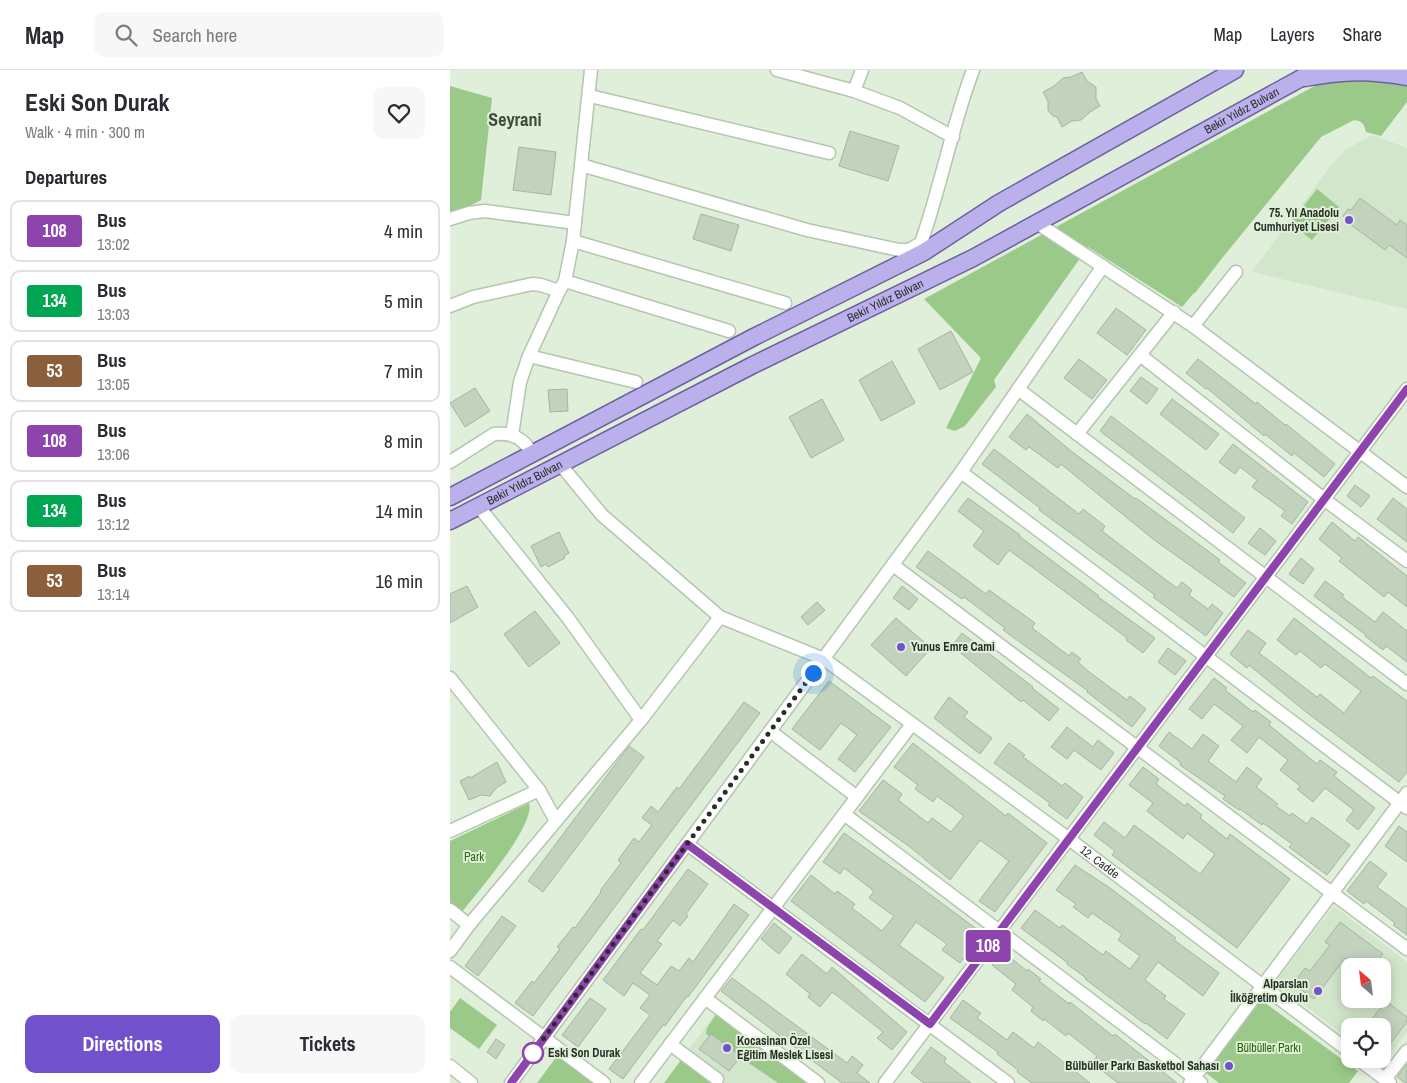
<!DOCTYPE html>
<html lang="en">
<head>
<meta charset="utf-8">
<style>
	body { margin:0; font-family:"Archivo Narrow",sans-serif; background:#f7f7f7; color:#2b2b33; height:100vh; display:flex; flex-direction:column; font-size:19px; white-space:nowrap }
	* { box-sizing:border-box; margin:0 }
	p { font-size:16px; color:#7c7c81 }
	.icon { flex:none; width:28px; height:28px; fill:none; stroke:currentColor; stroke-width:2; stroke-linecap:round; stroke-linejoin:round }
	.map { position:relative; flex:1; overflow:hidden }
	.sheet { display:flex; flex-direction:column; background:#fff; width:450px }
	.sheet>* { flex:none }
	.badge { padding:0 10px; border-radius:4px; font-size:18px; line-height:32px }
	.needle { width:32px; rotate:332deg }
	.fabs { position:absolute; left:891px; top:888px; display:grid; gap:10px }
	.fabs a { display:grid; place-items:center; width:50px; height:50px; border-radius:10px; background:#fff; box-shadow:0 2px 12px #0003; font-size:25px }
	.you { position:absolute; width:25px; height:25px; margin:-12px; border:4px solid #fff; border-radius:50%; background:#1a73e8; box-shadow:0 0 0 8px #1a73e833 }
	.map>.badge { position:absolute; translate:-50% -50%; box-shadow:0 0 0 2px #fff }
	h2 { padding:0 25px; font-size:19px; line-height:45px }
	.round { display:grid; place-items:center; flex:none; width:52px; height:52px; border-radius:10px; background:#f7f7f7 }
	.headline { display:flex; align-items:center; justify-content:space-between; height:85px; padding:0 25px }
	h1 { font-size:24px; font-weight:700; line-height:38px }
	.primary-button { display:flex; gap:10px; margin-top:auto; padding:10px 25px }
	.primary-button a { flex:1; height:58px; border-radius:10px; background:#7252cc; color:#fff; font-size:20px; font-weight:700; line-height:58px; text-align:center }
	.primary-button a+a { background:#f7f7f7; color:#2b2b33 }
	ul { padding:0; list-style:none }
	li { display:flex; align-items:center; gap:15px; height:62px; margin:0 10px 8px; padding:0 15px; border:2px solid #e1e1e2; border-radius:10px }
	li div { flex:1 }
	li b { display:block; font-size:19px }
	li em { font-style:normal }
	li .badge { min-width:55px; font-weight:700; text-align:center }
	header { display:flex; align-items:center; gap:30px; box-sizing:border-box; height:70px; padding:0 25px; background:#fff; border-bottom:1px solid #e1e1e2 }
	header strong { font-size:24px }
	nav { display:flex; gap:28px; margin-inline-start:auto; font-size:18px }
	.search { width:350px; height:45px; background:#f7f7f7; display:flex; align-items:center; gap:12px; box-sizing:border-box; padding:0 18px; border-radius:10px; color:#7c7c81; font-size:19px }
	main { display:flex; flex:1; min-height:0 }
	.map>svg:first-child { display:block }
	.built { fill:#d1e6ca; fill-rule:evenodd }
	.green { fill:#9ac989 }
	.building { fill:#c2d2bd; stroke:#a6b5a1 }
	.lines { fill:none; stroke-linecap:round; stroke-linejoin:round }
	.minor-casing { stroke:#b6c5b1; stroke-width:15 }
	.major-casing { stroke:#6c619f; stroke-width:19 }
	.minor { stroke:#fff; stroke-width:12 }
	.major { stroke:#bcb0ec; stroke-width:16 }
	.line-casing { stroke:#fff; stroke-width:11 }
	.line { stroke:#8e44ad; stroke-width:8 }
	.walk { stroke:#282e26; stroke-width:5; stroke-dasharray:0 9 }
	.poi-dot { fill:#7252cc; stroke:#dfefda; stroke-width:2 }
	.stop-dot { fill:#fff; stroke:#8e44ad; stroke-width:2.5 }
	.labels { text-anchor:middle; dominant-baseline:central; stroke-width:4; stroke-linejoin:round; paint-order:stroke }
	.street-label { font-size:12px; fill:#282e26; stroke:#dfefda }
	.poi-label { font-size:12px; font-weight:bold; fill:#282e26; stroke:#dfefda; text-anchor:end }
	.park-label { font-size:12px; fill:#2a6804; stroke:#dfefda }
	.stop-label { font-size:12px; font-weight:bold; fill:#282e26; stroke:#dfefda; text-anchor:start }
	.district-label { font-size:18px; font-weight:bold; fill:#3e4b3a; stroke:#dfefda }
</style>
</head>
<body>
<header>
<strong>Map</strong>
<div class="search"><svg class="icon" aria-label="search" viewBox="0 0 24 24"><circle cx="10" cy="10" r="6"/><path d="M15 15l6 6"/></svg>Search here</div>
<nav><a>Map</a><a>Layers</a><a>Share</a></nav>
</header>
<main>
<section class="sheet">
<div class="headline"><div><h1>Eski Son Durak</h1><p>Walk · 4 min · 300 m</p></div><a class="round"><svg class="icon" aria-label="heart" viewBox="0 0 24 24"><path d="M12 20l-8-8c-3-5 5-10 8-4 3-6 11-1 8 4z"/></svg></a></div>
<h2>Departures</h2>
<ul>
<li><span class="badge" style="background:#8e44ad;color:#fff">108</span><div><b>Bus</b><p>13:02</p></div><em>4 min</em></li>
<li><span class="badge" style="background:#00a651;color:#fff">134</span><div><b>Bus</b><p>13:03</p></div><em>5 min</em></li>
<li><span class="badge" style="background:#8b5e3c;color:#fff">53</span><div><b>Bus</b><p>13:05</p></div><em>7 min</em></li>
<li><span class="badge" style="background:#8e44ad;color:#fff">108</span><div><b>Bus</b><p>13:06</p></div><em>8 min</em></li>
<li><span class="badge" style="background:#00a651;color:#fff">134</span><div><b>Bus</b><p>13:12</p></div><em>14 min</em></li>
<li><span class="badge" style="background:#8b5e3c;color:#fff">53</span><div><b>Bus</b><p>13:14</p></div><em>16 min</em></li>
</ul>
<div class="primary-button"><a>Directions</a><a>Tickets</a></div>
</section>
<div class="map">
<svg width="957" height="1013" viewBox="0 0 957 1013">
	<rect width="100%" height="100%" fill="#dfefda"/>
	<!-- built -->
	<path class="built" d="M922,65l35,13v161l-155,-37 77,-104 16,-18z
		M884,836l73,56v70l-25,32 -7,-5h7v-33h-32v14l-75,-58zM900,896h32v33h-32z
		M266,943l96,70h-148z"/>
	<!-- green -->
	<path class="green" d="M894,0h43l20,16v16l-26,34 -15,-4c-2,-8 -3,-11 -12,-12l-33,17 -98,120 -28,36h-1l-12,14 -94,-60 -94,133 2,7 -31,39 -10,5 -9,-3 35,-70 -57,-59z
		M0,16l42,12 -11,102 -31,16z
		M867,119l22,18 -27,33 -22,-17z
		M79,733c7,22 -52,90 -67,109l-12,-8v-63z
		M10,928l37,27 -18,24 -29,-21v-16z
		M811,930l97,71 -9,12h-130l-13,-10z
		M267,943l95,70h-34l-72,-49 1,-6z
		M107,986l37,27h-57z
		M231,990l31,23h-48z"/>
	<!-- building -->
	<path class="building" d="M632,2l5,9 9,6v12l4,7 -10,6 -9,8 -9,1 -10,6 -5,-10 -4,-1 -5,-5v-10l-5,-9 11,-6 9,-8 8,-1z
		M400,61l49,15 -11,35 -49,-15z
		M69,77l37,5 -5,43 -38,-5z
		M910,128l37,27 3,-5 7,5v33l-18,-13 -4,5 -35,-26 1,-2 -8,-6 5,-7 3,1z
		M251,144l38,11 -8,26 -38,-12z
		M666,238l30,22 -19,25 -30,-22z
		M501,261l22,41 -33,18 -22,-41z
		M629,289l28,21 -15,19 -28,-21z
		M748,289l58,45 1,-2 28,23 1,-1 49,40 -11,13 -30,-24 -2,3 -27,-22 -1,2 -57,-48 -1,1 -20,-16z
		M442,291l23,42 -34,18 -22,-41z
		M691,307l17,12 -11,15 -17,-13z
		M25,318l15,23 -25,16 -15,-24z
		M117,319l1,22 -18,1 -2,-22z
		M372,329l22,41 -33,18 -22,-41z
		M722,329l47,35 -13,16 -46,-36z
		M577,344l44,37 64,48 1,-1 60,44 24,18 -2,2 28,21 -12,14 -81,-58 -92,-75 -3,4 -29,-21 -3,3 -17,-13z
		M661,346l134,102 -12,15 -133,-102z
		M783,374l75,58 -16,22 -11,-8 4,-5 -33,-24 5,-7 -17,-13 -5,7 -16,-12z
		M544,379l85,65 4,-5 22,17 -3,5 64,49 11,8 5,-6 10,8 -3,5 19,14 4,-5 11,9 -17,23 -53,-39 2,-2 -116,-85 1,-2 -58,-44z
		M905,415l15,11 -9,11 -14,-11z
		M518,428l52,37 -1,1 80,60 -1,1 57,41 -12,15 -17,-13 1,-2 -118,-88 -11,15 -25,-19 11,-15 -26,-20z
		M943,428l14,11v33l-30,-23z
		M882,452l23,19 3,-4 49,39v31l-19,-15 -4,5 -45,-36 3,-3 -23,-19z
		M810,458l16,13 -11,14 -17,-12z
		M109,462l10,21 -5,3 1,2 -17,9 -2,-3 -5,3 -10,-21z
		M478,481l58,43 3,-4 46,33 -3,5 37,28 3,-4 9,7 -3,3 10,9 39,29 3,-4 16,13 -14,18 -45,-35 1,-1 -85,-61 2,-2 -41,-31 -2,2 -46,-32z
		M851,488l13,11 -11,15 -14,-10z
		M875,511l19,14 -2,2 33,25 8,-10 24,19v31l-21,-16 -3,4 -18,-14 1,-1 -52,-39z
		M17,516l11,21 -28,16v-29z
		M452,516l16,13 -9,11 -16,-12z
		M367,532l8,8 -17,15 -7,-8z
		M85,541l25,32 -31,24 -25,-33z
		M446,548l35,30 -25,28 -35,-31z
		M844,548l77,60 2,-2 34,25v71l-8,10 -93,-70 -57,-47 -2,3 -17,-14 18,-24 18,13 -7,10 58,44 3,-3 24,19 17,-22 -36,-27 -4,4 -21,-17 -4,4 -19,-15z
		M512,563l71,54 -1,1 27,21 -10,12 -26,-21 -2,2 -69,-56z
		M718,578l18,13 -11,14 -17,-13z
		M764,608l13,10 -2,2 28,22 2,-2 16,12 -2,3 48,39 3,-4 17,12 -3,4 41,32 -17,22 -12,-10 8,-10 -29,-22 -12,14 -16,-13 3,-3 -20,-16 8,-10 -29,-23 -12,16 -16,-13 12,-14 -29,-22 -12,15 -13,-10z
		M379,611l62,46 -36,45 -17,-13 19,-24 -16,-12 -21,27 -28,-21z
		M499,627l19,15 -4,5 28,21 -12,16 -46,-36z
		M294,632l16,11 -227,303 -18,-13 17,-22 2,2 26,-34 -3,-2 16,-20 2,1 26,-36 -1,-1 21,-28 -3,-3 16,-22 5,4 13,-17 -10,-7 9,-12 7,6 19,-25 2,2z
		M617,657l26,20 5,-7 16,13 -13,17 -27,-20 -7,9 -16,-12z
		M719,662l23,17 11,-15 16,12 -11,15 28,21 11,-15 15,12 -6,8 22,17 -2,2 14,10 2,-3 15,11 5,-7 38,28 -23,30 -38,-28 3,-3 -29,-21 -1,2 -22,-16 -1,1 -16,-11 2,-3 -45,-31 1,-2 -22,-17z
		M463,673l93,73 2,-3 39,30 -52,69 -16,-11 30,-40 -29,-21 -30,40 -40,-33 -51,-36 24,-31 19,14 -4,6 30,23 4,-5 19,14 13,-16 -27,-20 -4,6 -18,-13 3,-4 -24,-18z
		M559,673l16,12 -2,2 39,29 3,-3 18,14 -16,22 -19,-14 2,-2 -56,-40z
		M179,676l15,11 -101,135 -15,-11z
		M47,692l9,20 -10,6 -6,8 -9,-1 -12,5 -9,-19 9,-5 1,2z
		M693,697l16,12 -3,5 29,22 2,-3 15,12 -2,3 27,21 3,-5 60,45 -53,69 -125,-93 3,-4 -21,-16 10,-13 21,16 9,-13 66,49 15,-20 -28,-21 -4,6 -36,-28 6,-8 -24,-18z
		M949,756l8,6v30l-22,-16z
		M394,763l72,51 66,49 -22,30 -18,-13 5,-6 -31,-22 -17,23 45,33 -19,24 -134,-101 20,-26 24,19 2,-3 18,13 -3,4 30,23 12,-15 -25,-18 5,-7 -30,-23 -4,6 -17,-12z
		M920,791l17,13 -10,13 30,22v26l-14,-10 2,-2 -29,-22 -2,3 -17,-13z
		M625,795l35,23 66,50 -2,2 45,33 -16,23 -45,-34 -13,18 21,16 -2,3 21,15 -18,25 -21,-16 -1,1 -60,-45 1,-1 -19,-14 1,-1 -47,-35 14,-18 25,18 2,-3 41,30 3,-4 24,18 10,-13 -22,-16 4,-6 -30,-21 -4,5 -15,-11 3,-3 -20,-14z
		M238,799l20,15 -22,30 2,2 -8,10 -7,-6 -16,21 5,3 -22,29 17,12 14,-19 8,5 10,-13 4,4 41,-58 15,11 -61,82 -1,-1 -22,30 -2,-1 -40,54 -14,-10 41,-54 -10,-7 10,-13 -17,-12 -9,13 -21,-16 38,-51 2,1z
		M52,846l14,10 -38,50 -13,-10z
		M890,852l43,32 -9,12h-17l-12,-8 -31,41 -21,-15 12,-16 5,3 20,-26 -5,-3z
		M324,853l18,15 -13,16 -18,-15z
		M552,881l25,20 1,-2 13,10 -2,2 30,23 1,-2 43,34 2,-2 62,49h-59l-26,-20 5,-7 -29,-23 -2,3 -22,-17 -1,2 -12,-10 2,-4 -21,-17 4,-6 -24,-19z
		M352,884l25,20 5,-7 75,65 -15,18 -15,-12 6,-6 -44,-35 -7,-5 -12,15 -12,-10 2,-3 -24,-20z
		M282,908l115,85 5,-7 11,9 -6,8 13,10h-28l-121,-92z
		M140,928l16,11 -28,38 -16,-12z
		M513,930l18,13 -4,5 30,22 6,-8 21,16 4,-6 52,41h-58l-15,-11 1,-2 -21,-16 1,-2 -48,-34z
		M936,931l21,16v5l-25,32v-28h-16z
		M261,964l30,22 -12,15 -30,-22z
		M46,969l9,6 -9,14 -9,-7z
		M481,977l15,11 -2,4 27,21h-47l-13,-10z
		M957,994v19h-2l-8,-6z"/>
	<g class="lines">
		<!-- minor casing -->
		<g class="minor-casing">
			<g id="minor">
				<path d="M327,0l77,21 46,17 53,29"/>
				<path d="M404,21l8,-21"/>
				<path d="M140,26l239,57"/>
				<path d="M131,95l226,65 92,20h10l12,-7"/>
				<path d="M0,149l19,-6 16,-2 90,12"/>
				<path d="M587,153l156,103 214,161"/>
				<path d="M123,171l212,62"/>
				<path d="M473,180l-2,-7c20,-57 31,-117 52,-173"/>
				<path d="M115,211l164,50"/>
				<path d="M0,236l23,-9 59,-13 9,1 18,6"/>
				<path d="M743,256l43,-54"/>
				<path d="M690,285l185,145 82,61"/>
				<path d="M79,286l107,26"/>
				<path d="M568,319l389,295"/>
				<path d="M627,364l97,-122"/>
				<path d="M62,365l8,-53 9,-26 30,-65 6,-10 8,-40 18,-171"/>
				<path d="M0,392l44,-28c17,-2 31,5 38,20"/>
				<path d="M110,394l42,51 118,102"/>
				<path d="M511,402l446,336"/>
				<path id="s1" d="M29,437l89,111 73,102 79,-103 104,42 245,180 281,213"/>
				<path d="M443,495l514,384"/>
				<path d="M0,608l89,112 17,31 -87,104 -19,26"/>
				<path d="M320,661l87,66"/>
				<path d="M394,744l357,269"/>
				<path d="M106,751l85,-101"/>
				<path d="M0,761l89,-41"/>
				<path d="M237,774l321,239"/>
				<path d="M0,840l19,15"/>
				<path d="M0,897l154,116"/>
				<path d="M255,928l113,85"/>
				<path d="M220,974l47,35"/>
				<path d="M908,989l32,24"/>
				<path d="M0,996l21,17"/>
				<path d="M935,1009l22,-28"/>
				<path d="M61,1013l450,-611 142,-206"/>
				<path d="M191,1013l271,-359"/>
				<path d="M435,1013l522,-694"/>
				<path d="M740,1013l217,-290"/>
			</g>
		</g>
		<!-- major casing -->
		<g class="major-casing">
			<g id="major">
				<path d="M855,8c40,-7 62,-8 102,-1"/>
				<path d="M0,427l302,-159 172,-86 75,-49 236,-133"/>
				<path id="s2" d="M0,451l303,-156 220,-107 343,-188"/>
			</g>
		</g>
		<!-- minor -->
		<use href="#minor" class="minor"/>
		<!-- major -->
		<use href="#major" class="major"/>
	</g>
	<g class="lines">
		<!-- line casing -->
		<g class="line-casing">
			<path id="line" d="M61,1013l176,-239 243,180 477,-635"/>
		</g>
		<!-- line -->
		<use href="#line" class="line"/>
		<!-- walk -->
		<path class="walk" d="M83,983l280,-380"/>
	</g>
	<!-- markers -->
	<g class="poi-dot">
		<circle cx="899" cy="150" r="5"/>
		<circle cx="451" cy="577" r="5"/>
		<circle cx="868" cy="921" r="5"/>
		<circle cx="277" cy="978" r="5"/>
		<circle cx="779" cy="996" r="5"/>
	</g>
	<circle class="stop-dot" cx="83" cy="983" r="10"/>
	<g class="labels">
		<!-- street labels -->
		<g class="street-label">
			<text stroke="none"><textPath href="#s2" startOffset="892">Bekir Yıldız Bulvarı</textPath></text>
			<text stroke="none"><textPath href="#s2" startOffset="488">Bekir Yıldız Bulvarı</textPath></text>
			<text stroke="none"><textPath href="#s2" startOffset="84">Bekir Yıldız Bulvarı</textPath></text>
			<text stroke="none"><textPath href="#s1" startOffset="852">12. Cadde</textPath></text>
		</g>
		<!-- poi labels -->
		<g class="poi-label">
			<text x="889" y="143">75. Yıl Anadolu<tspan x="889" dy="14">Cumhuriyet Lisesi</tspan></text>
			<text x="461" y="577" text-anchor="start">Yunus Emre Cami</text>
			<text x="858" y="914">Alparslan<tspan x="858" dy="14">İlköğretim Okulu</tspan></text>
			<text x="287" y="971" text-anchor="start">Kocasinan Özel<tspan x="287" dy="14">Eğitim Meslek Lisesi</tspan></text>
			<text x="769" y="996">Bülbüller Parkı Basketbol Sahası</text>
		</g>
		<!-- park labels -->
		<g class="park-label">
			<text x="24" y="787">Park</text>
			<text x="819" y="978">Bülbüller Parkı</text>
		</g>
		<!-- stop labels -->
		<g class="stop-label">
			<text x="98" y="983">Eski Son Durak</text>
		</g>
		<!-- district labels -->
		<g class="district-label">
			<text x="65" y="49">Seyrani</text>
		</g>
	</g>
</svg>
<div class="fabs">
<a><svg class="needle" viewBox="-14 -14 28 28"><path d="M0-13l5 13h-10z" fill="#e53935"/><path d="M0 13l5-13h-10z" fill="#7c7c81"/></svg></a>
<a><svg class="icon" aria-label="locate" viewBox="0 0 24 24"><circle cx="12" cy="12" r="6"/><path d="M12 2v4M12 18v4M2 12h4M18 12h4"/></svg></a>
</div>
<div class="you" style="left:363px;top:603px"></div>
<b class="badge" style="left:538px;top:876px;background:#8e44ad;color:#fff">108</b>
</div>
</main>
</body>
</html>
